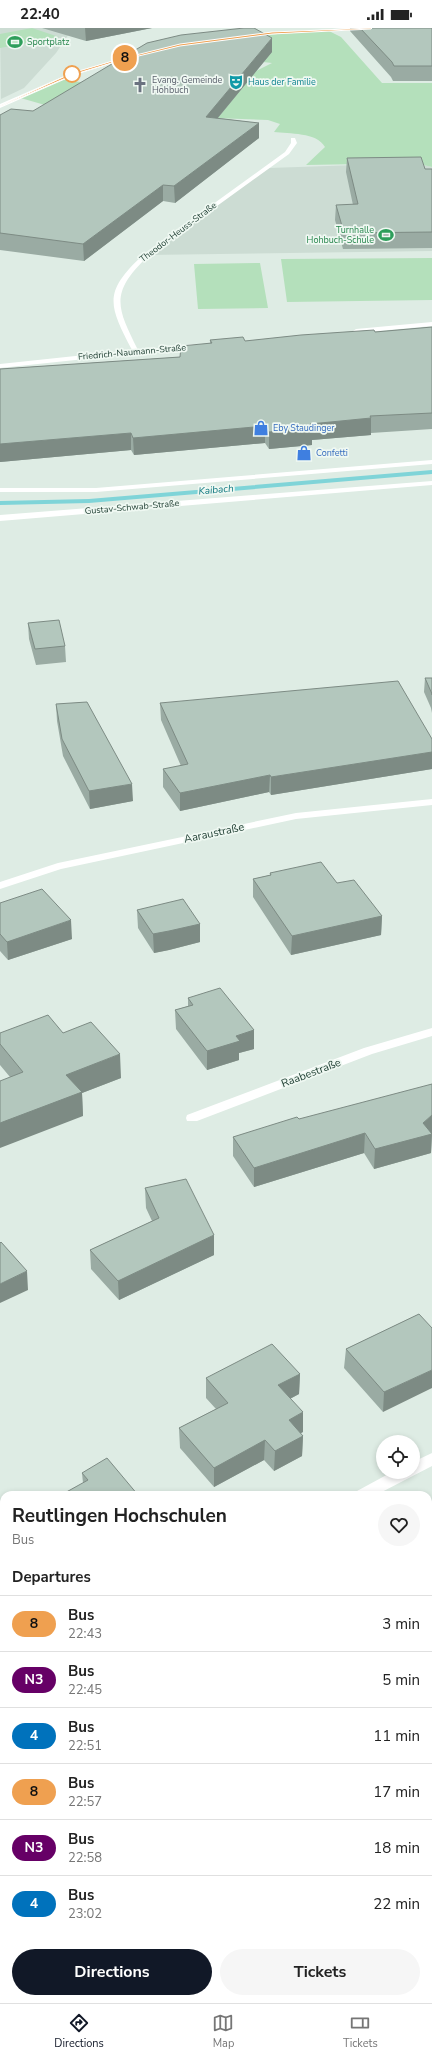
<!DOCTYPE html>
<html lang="en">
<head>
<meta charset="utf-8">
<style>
	body { margin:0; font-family:"Nunito Sans",sans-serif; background:#f6f6f6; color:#222; height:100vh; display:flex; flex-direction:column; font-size:15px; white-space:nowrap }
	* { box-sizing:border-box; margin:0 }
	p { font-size:13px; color:#767676 }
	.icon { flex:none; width:22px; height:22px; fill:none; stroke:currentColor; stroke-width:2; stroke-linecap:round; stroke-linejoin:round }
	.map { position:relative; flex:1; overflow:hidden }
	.sheet { position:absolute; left:0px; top:1463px; width:432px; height:512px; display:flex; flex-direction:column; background:#fff; border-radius:12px 12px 0 0; box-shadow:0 2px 6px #0003 }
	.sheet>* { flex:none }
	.badge { padding:0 8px; border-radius:13px; font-size:14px; line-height:26px }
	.buttons { position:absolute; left:376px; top:1407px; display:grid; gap:8px }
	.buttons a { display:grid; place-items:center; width:44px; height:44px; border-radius:50%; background:#fff; box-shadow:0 2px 6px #0003; font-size:20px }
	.map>.badge { position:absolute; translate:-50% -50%; box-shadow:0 0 0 2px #fff }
	h2 { padding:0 12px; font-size:15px; line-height:36px }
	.round { display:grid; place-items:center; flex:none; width:42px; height:42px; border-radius:21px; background:#f6f6f6 }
	.headline { display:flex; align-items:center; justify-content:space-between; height:68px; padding:0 12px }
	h1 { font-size:19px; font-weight:700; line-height:30px }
	.primary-button { display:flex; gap:8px; margin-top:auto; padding:8px 12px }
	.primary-button a { flex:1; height:46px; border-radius:24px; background:#111827; color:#fff; font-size:16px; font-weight:700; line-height:46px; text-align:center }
	.primary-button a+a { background:#f6f6f6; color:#222 }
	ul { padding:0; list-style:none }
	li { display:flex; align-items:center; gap:12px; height:56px; padding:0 12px; border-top:1px solid #e0e0e0 }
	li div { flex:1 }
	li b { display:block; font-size:15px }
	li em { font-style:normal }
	li .badge { min-width:44px; font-weight:700; text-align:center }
	.status { display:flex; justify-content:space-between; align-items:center; height:28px; padding:0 20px; background:#fff; direction:ltr }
	.status svg { height:11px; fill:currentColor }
	.tab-bar { display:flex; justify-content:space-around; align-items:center; height:56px; border-top:1px solid #e0e0e0; background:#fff; font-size:11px; color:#767676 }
	.tab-bar a { display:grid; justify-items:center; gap:2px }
	.tab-bar .on { color:#111827 }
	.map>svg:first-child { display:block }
	.built { fill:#ccdcd3 }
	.green { fill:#b4e0bb }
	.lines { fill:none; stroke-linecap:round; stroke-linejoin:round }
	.stream { fill:#7fd4d8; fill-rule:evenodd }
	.minor { fill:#fff; fill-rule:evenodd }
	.tertiary { fill:#fff; fill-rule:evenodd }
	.wall { fill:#9aaba3 }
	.shaded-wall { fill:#7d8b84 }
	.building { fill:#b3c7bd; stroke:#7d8b84 }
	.line { fill:#efa050; stroke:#fff }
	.stop-dot { fill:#fff; stroke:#efa050; stroke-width:2 }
	.labels { text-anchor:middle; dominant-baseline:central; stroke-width:3.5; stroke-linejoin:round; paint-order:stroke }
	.far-leisure-label { font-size:9px; fill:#27864d; stroke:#eff8f2; text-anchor:start }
	.far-worship-label { font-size:9px; fill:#5b616d; stroke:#eff8f2; text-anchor:start }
	.far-culture-label { font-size:9px; fill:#0d838f; stroke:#eff8f2; text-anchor:start }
	.far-street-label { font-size:9px; fill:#1d3d31; stroke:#eff8f2 }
	.far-shop-label { font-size:9px; fill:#366cbe; stroke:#eff8f2; text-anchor:start }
	.far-water-label { font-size:10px; font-style:italic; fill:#117980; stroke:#eff8f2 }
	.street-label { font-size:11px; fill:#1d3d31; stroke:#eff8f2 }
</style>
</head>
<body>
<div class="status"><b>22:40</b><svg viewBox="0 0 49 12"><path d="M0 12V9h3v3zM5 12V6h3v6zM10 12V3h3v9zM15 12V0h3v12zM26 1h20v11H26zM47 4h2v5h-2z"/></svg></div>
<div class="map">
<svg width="432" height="1975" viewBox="0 0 432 1975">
	<rect width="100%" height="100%" fill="#deece4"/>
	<!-- built -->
	<path class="built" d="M0,0h73l-17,25 -32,35 -23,11z
		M415,135l17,4v84l-286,4 123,-87z"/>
	<!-- green -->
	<path class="green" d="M32,0l27,9 -59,11v-14z
		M327,2l14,7 41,46h50v84l-17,-4 -109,2 19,-18c-8,-15 -36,-13 -51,-15l6,-8 -12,-4 -195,-7 -56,-16 42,-18 42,6 155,-14 16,-8 -27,-3 19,-22 8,-5z
		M432,230v42l-145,2 -6,-43z
		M260,235l8,45 -70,1 -4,-45z"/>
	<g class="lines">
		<!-- stream -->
		<path class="stream" d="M432,442v4l-343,29 -89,2v-4l89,-2z"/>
		<!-- minor -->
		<path class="minor" d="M346,0h27l-125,8 -2,-1z
			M132,27l4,1 -61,19 -75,33v-4l71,-31z
			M291,110h4l2,5 -8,11 -141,102c-38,37 -32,50 -10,94l58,-6 2,1v2l-198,21v-4l132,-14c-24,-46 -29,-58 12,-96l141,-102 6,-9z
			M432,294v4l-76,7 -3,-2 3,-2z
			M432,432v4l-336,28h-96v-4h96z
			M432,771v6l-136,14 -235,50 -61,20v-7l58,-19 238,-50z
			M432,1000v8l-60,18 -175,67h-10l-1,-3 1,-3 177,-67z
			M432,1425v13l-56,29h-22l3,-4 35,-19h21v-10z
			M4,1649v15l-4,1v-15z"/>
		<!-- tertiary -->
		<path class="tertiary" d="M432,453v4l-432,36v-6z"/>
	</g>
	<!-- wall -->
	<path class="wall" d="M42,0h110l-66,13z
		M350,0h82v53h-39l-2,-4 -41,-46z
		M272,24l-54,66 41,5v15l-84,65 -12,-2 -79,60 -84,-11v-135l33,-4z
		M347,130l78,11h7v79l-89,1 -8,-29 1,-15h17l-7,-33z
		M432,299v102l-61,4v2l-59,5v5l-43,4 -4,-6 -131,12 -3,-5 -131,12v-93l180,-12 30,-14v-3l35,1 130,-9z
		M28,595l37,23 1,16 -30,3 -7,-26z
		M425,650h7v35l-1,-5 -7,-16z
		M160,675l272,36v30l-161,26 -2,-3 -89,19 -17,-24v-18l18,-3 -20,-46z
		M56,676l77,97 -43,8 -27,-53 -6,-35z
		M270,845l67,10 45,33 -1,19 -90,20 -38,-58v-18l17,-4z
		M0,875l72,36 -64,21 -8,-9z
		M137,882l63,14v18l-31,8 -15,3 -16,-25z
		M188,970l66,32v19l-15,4v7l-32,10 -31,-41 -1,-19 13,-4z
		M0,1005h63l58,45 -39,15 1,23 -73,-39 -10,-12z
		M299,1091l133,14 -1,20 -57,16 -10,-16 -110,34 -21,-31v-19z
		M145,1160l69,47v20l-95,45 -28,-31 -1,-19 62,-29 -6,-13z
		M419,1286l-36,98 -39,-44 2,-19z
		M300,1346l-1,20 -9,5 13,33 -3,1 3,3 -1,20 -28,15 -10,-11 -50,27 -34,-39 -1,-20 37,-19 -10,-11v-20z
		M82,1445l56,22 -55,-12z
		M135,1971h155l-5,4h-147z"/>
	<!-- shaded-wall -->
	<path class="shaded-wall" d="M85,0h67l-66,13z
		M272,10v14l-66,80v-15z
		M259,95v15l-84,65 -1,-17z
		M163,157v16l-79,60 -1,-17z
		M371,390v17l-59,5v5l-43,4v-17l41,-8z
		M265,398v17l-131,12 -1,-17z
		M131,405v17l-131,12v-18z
		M432,724v17l-161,26v-18z
		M270,747l-1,17 -89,19v-18z
		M132,756l1,17 -43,8 -1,-18z
		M382,888l-1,19 -90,20 1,-19z
		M71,892l1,19 -64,21 -1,-18z
		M200,896v18l-31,8 -15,3 -1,-19z
		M254,1002v19l-15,4v7l-32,10v-19l29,-15z
		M120,1026l1,24 -39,15 1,23 -83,32v-25l66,-48z
		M432,1087v18l-2,2 2,-1 -1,19 -57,16 1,-20 48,-26z
		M365,1105l-1,20 -110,34v-19z
		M214,1207v20l-95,45 -1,-19z
		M27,1243l1,19 -28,13v-19z
		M432,1342v18l-49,24 1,-20z
		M300,1346l-1,20 -21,11v-20z
		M303,1384v20l-15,8 1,-20z
		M303,1408l-1,20 -28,15 1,-20z
		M265,1412l-1,20 -50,27v-19z
		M4,1534v21l-4,2v-21z
		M432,1613v24l-4,2v-23z
		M4,1780v21l-4,3v-21z
		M432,1881v16l-4,3v-16z
		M269,1971h21l-5,4h-21z"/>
	<!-- building -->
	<path class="building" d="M244,0h10l18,10 -66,79 53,6 -85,63 -11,-1 -80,59 -83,-11v-118l11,-6 22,2 114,-68 34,-8z
		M360,0h72v38h-38l-2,-4z
		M421,129l4,12h7v63l-88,1 -8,-28 22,-1 -11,-46z
		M432,299v86l-62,3 1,2 -61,6 2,4 -43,4 -4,-6 -132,12 -2,-5 -131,11v-75l180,-12 1,-11 31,-3 -2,-3 33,-3 2,4 56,-6 73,-5 1,2z
		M59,592l6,26 -30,3 -7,-26z
		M425,650h7v17v-1z
		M398,653l34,58v13l-161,25 -1,-2 -90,18 -17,-24 25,-5 -28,-61z
		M87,674l45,82 -43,7 -27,-52 -6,-35z
		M321,834l16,21 17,-3 28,36 -90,20 -39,-57 18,-4 -1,-2z
		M42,861l29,31 -64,22 -7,-8v-31z
		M183,871l17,25 -31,7 -16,3 -16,-24z
		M220,960l34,42 -18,6 4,5 -33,10 -32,-41 18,-5 -5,-7z
		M48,987l15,18 28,-11 29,32 -54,21 16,17 -82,31v-42l23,-9 -23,-28v-11z
		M432,1056v31l-9,8 9,11 -57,15 -10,-16 -111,35 -21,-31 64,-20 2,2z
		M186,1151l28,56 -96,46 -28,-31 69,-32 -14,-30z
		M1,1214l26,29 -27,13v-41z
		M419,1286l13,14v42l-48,22 -38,-43z
		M272,1316l28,30 -22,11 25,27 -14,8 14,16 -28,15 -10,-11 -51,28 -35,-40 49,-25 -22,-25z
		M107,1430l31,37h-77l27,-15 -6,-7z
		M0,1499l4,9v26l-4,2z
		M428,1508l4,5v100l-4,3z
		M0,1762l4,6v12l-4,3z
		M428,1867l4,4v10l-4,3z
		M147,1971h122l-5,4h-118l3,-2z"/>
	<!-- line -->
	<path class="line" d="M371,1l-99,5 -92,12 -62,15 -43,13 -74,32h-1l72,-33 44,-13 64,-16 92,-12 100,-4z"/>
	<!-- icons -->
	<defs>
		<g id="stadium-bare" transform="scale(1.2)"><path d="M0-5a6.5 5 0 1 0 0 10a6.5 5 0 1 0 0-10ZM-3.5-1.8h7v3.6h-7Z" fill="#2e9e5b" stroke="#eff8f2" stroke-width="2.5" paint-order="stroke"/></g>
		<g id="theatre-bare" transform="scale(1.2)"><path d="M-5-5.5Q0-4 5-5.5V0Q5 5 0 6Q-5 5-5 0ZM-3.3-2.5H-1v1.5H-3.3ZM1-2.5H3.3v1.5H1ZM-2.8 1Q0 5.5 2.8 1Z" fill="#0f9aa8" stroke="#eff8f2" stroke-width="2.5" paint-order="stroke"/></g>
		<g id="church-bare" transform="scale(1.2)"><path d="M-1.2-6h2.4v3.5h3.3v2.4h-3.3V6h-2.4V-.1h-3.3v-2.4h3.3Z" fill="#6b7280" stroke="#eff8f2" stroke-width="2.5" paint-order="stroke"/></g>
		<g id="shop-bare" transform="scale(1.2)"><path d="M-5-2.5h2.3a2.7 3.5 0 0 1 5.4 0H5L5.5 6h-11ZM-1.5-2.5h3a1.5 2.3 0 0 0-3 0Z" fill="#3f7fe0" stroke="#eff8f2" stroke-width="2.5" paint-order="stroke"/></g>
	</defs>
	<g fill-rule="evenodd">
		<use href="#stadium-bare" x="15" y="14"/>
		<use href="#theatre-bare" x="236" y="54"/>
		<use href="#church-bare" x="140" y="57"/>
		<use href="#stadium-bare" x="386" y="207"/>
		<use href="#shop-bare" x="261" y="400"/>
		<use href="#shop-bare" x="304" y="425"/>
	</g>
	<!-- markers -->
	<circle class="stop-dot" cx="72" cy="46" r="8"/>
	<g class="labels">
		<!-- far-leisure labels -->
		<g class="far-leisure-label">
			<text x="27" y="14">Sportplatz</text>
			<text x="374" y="202" text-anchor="end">Turnhalle<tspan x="374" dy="10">Hohbuch-Schule</tspan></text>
		</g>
		<!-- far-worship labels -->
		<g class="far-worship-label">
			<text x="152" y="52">Evang. Gemeinde<tspan x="152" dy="10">Hohbuch</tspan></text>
		</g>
		<!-- far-culture labels -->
		<g class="far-culture-label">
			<text x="248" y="54">Haus der Familie</text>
		</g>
		<!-- far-street labels -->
		<g class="far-street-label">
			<text transform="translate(178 204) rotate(-37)">Theodor-Heuss-Straße</text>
			<text transform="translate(132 324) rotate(-5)">Friedrich-Naumann-Straße</text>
			<text transform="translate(132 479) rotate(-5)">Gustav-Schwab-Straße</text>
		</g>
		<!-- far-shop labels -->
		<g class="far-shop-label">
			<text x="273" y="400">Eby Staudinger</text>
			<text x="316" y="425">Confetti</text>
		</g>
		<!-- far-water labels -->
		<g class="far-water-label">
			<text transform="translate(216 462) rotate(-5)">Kaibach</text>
		</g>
		<!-- street labels -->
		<g class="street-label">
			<text transform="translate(214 805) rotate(-12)">Aaraustraße</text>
			<text transform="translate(311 1045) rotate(-21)">Raabestraße</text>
		</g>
	</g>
</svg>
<div class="buttons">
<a><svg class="icon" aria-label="locate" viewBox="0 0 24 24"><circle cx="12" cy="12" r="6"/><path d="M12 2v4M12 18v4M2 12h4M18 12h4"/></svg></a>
</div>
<b class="badge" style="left:125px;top:30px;background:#efa050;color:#111">8</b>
<section class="sheet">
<div class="headline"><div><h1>Reutlingen Hochschulen</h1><p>Bus</p></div><a class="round"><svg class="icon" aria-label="heart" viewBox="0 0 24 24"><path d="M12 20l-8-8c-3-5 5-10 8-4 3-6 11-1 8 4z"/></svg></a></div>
<h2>Departures</h2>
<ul>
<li><span class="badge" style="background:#efa050;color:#111">8</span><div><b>Bus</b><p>22:43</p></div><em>3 min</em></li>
<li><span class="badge" style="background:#606;color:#fff">N3</span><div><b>Bus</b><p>22:45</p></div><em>5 min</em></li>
<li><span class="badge" style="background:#0072bc;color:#fff">4</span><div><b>Bus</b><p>22:51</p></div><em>11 min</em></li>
<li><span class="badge" style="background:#efa050;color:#111">8</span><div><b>Bus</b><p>22:57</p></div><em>17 min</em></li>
<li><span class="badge" style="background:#606;color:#fff">N3</span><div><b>Bus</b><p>22:58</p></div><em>18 min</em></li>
<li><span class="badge" style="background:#0072bc;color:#fff">4</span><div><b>Bus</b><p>23:02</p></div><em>22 min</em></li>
</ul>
<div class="primary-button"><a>Directions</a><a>Tickets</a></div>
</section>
</div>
<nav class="tab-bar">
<a class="on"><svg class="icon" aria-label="directions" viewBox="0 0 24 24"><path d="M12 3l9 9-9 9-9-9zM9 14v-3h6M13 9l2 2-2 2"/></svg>Directions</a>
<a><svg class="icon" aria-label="map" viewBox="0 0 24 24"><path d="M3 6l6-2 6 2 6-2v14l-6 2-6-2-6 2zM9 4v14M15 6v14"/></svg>Map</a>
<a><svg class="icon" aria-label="tickets" viewBox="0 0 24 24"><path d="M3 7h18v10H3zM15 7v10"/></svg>Tickets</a>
</nav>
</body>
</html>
